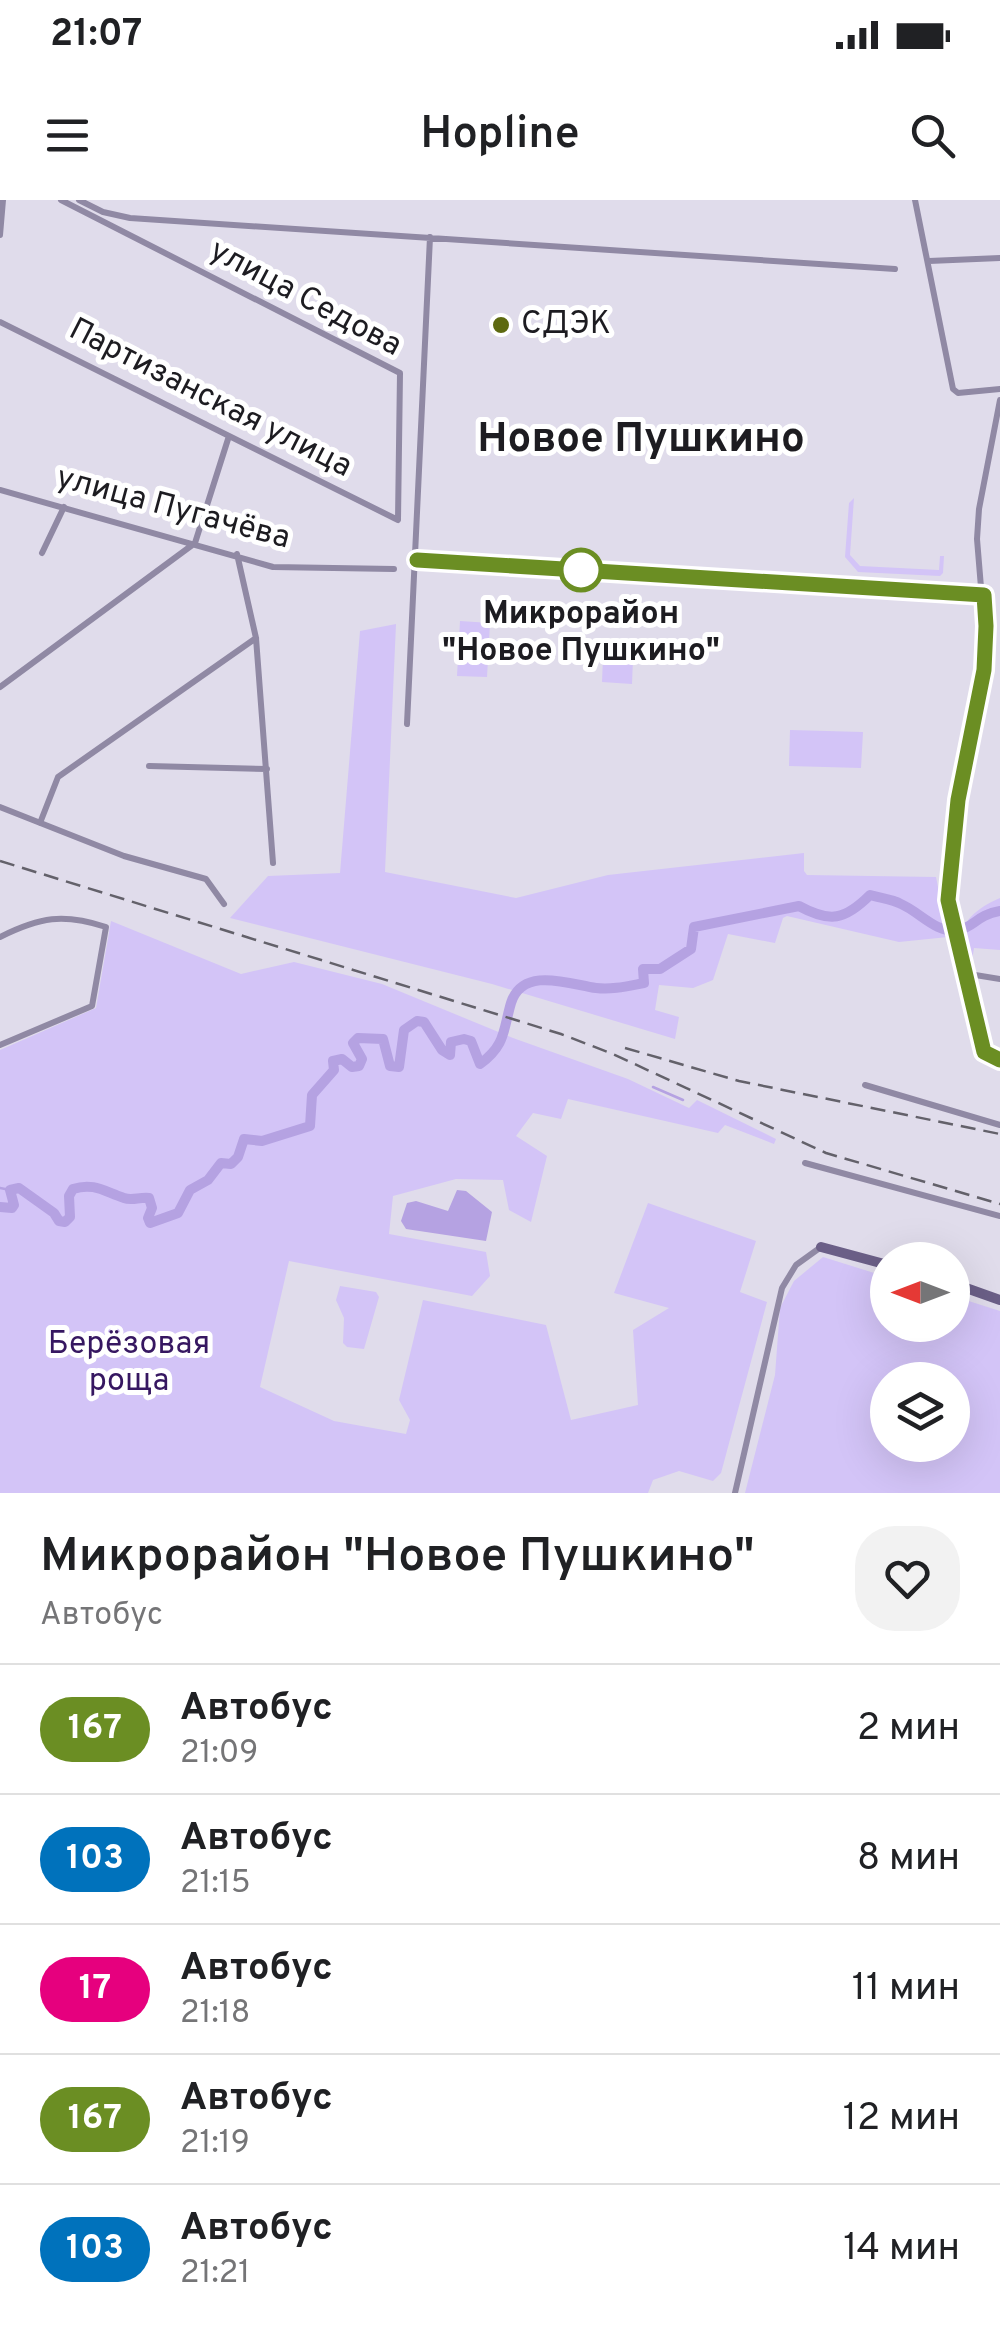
<!DOCTYPE html>
<html lang="ru">
<head>
<meta charset="utf-8">
<style>
	body { margin:0; font-family:Overpass,sans-serif; background:#f2f2f2; color:#202124; height:100vh; display:flex; flex-direction:column; font-size:38px; white-space:nowrap }
	* { box-sizing:border-box; margin:0 }
	p { font-size:32px; color:#757577 }
	.icon { flex:none; width:55px; height:55px; fill:none; stroke:currentColor; stroke-width:2; stroke-linecap:round; stroke-linejoin:round }
	.map { position:relative; height:1293px; overflow:hidden }
	.drawer { display:flex; flex-direction:column; background:#fff; flex:1 }
	.drawer>* { flex:none }
	.badge { padding:0 20px; border-radius:32px; font-size:35px; line-height:65px }
	.needle { width:65px; rotate:270deg }
	.tools { position:absolute; left:870px; top:1042px; display:grid; gap:20px }
	.tools a { display:grid; place-items:center; width:100px; height:100px; border-radius:50%; background:#fff; box-shadow:0 10px 40px #0002; font-size:50px }
	.map>.badge { position:absolute; translate:-50% -50%; box-shadow:0 0 0 5px #fff }
	.round { display:grid; place-items:center; flex:none; width:105px; height:105px; border-radius:40px; background:#f2f2f2 }
	.summary { display:flex; align-items:center; justify-content:space-between; height:170px; padding:0 40px }
	h1 { font-size:48px; font-weight:600; line-height:75px }
	ul { padding:0; list-style:none }
	li { display:flex; align-items:center; gap:30px; height:130px; padding:0 40px; border-top:2px solid #e0e0e0 }
	li div { flex:1 }
	li b { display:block; font-size:38px }
	li em { font-style:normal }
	li .badge { min-width:110px; font-weight:700; text-align:center }
	.status { display:flex; justify-content:space-between; align-items:center; height:70px; padding:0 50px; background:#fff; direction:ltr }
	.status svg { height:28px; fill:currentColor }
	header { display:flex; justify-content:space-between; align-items:center; height:130px; padding:0 40px; background:#fff; font-size:45px; font-weight:600 }
	.map>svg:first-child { display:block }
	.green { fill:#d3c4f7; fill-rule:evenodd }
	.water { fill:#b5a2e2 }
	.lines { fill:none; stroke-linecap:round; stroke-linejoin:round }
	.stream { stroke:#b5a2e2; stroke-width:2.5 }
	.river { stroke:#b5a2e2; stroke-width:10 }
	.street { stroke:#9089a4; stroke-width:6 }
	.secondary { stroke:#6b5f87; stroke-width:10 }
	.rail { stroke:#63616a; stroke-width:2.5; stroke-dasharray:15 8; stroke-linecap:butt }
	.line-casing { stroke:#fff; stroke-width:22 }
	.line { stroke:#6b8e23; stroke-width:15 }
	.poi-dot { fill:#5d6910; stroke:#fff; stroke-width:4 }
	.stop-dot { fill:#fff; stroke:#6b8e23; stroke-width:5 }
	.labels { text-anchor:middle; dominant-baseline:central; stroke-width:10; stroke-linejoin:round; paint-order:stroke }
	.street-label { font-size:32px; fill:#1d1c21; stroke:#fff }
	.poi-label { font-size:32px; fill:#1d1c21; stroke:#fff; text-anchor:start }
	.stop-label { font-size:32px; font-weight:bold; fill:#1d1c21; stroke:#fff }
	.park-label { font-size:32px; fill:#361761; stroke:#fff }
	.district-label { font-size:42px; font-weight:bold; fill:#1d1c21; stroke:#fff }
</style>
</head>
<body>
<div class="status"><b>21:07</b><svg viewBox="0 0 49 12"><path d="M0 12V9h3v3zM5 12V6h3v6zM10 12V3h3v9zM15 12V0h3v12zM26 1h20v11H26zM47 4h2v5h-2z"/></svg></div>
<header><svg class="icon" aria-label="menu" viewBox="0 0 24 24"><path d="M4 6h16M4 12h16M4 18h16"/></svg>Hopline<svg class="icon" aria-label="search" viewBox="0 0 24 24"><circle cx="10" cy="10" r="6"/><path d="M15 15l6 6"/></svg></header>
<div class="map">
<svg width="1000" height="1293" viewBox="0 0 1000 1293">
	<rect width="100%" height="100%" fill="#e0dceb"/>
	<!-- green -->
	<path class="green" d="M854,298l-4,57 10,11 79,4 1,-14h4l-1,17 -3,3 -82,-4 -13,-15 4,-54z
		M840,376l118,9v6l-118,-9z
		M460,421l30,2 -3,54 -30,-1z
		M396,424l-11,248 131,26 92,-23 196,-22v18l3,4 129,2 12,60 -49,5 -112,-26 -4,2 -8,25 -47,-9 -15,46 -20,8 -34,-3 -4,25 24,7 -4,22 -183,-55 -262,-66 38,-42 72,-3 20,-242z
		M603,457l30,2 -1,25 -30,-2z
		M790,530l73,2 -2,36 -72,-2z
		M1000,698v52l-26,-2 -4,24c-22,-36 -5,-59 30,-74z
		M111,721l130,53 53,-12 88,22 131,54 115,41 61,29 8,-8 79,39 -2,5 -49,-19 -7,8 -150,-34 -7,20 -28,-6 -17,23 31,20 -16,66 -22,-12 -6,-30 -47,-1 -63,17 -4,38 97,18 4,24 -18,20 -183,-35 -29,126 74,34 72,13 4,-14 -11,-20 24,-100 123,25 25,95 67,-15 -5,-75 36,-22 -55,-15 34,-90 108,38 -16,51 27,10 -46,171 -8,8 -34,-10 -26,9 -5,13h-648v-443l96,-42z
		M823,1057l64,20 1,48h64l1,-29 47,15v182h-255l30,-118 5,-67 14,-27zM888,1180h64v65h-64z
		M340,1086l36,6 3,5 -15,52 -17,-2 -4,-4 1,-25 -8,-18z"/>
	<!-- water -->
	<path class="water" d="M457,990l9,1 26,21 -6,29 -80,-12 -5,-8 6,-18 9,-2 32,10z"/>
	<g class="lines">
		<!-- stream -->
		<path class="stream" d="M653,887l30,13
			M0,988l10,2"/>
		<!-- river -->
		<path class="river" d="M0,1007l12,1 2,-3 -4,-15 9,-2 35,25 5,8 6,1 5,-5 -1,-21 4,-7c21,-7 32,3 51,9 8,3 15,-1 25,0l3,10 -4,10 2,5 28,-10 12,-23 18,-10 13,-17 10,1 7,-7 6,-18 18,2 48,-15 2,-31 22,-25 -1,-9 9,-2 10,8 7,-1 3,-7 -9,-16 5,-5 25,1 7,27 9,1 5,-37 13,-9 7,1 18,28 8,5 1,-13 13,-3 7,2 9,23c26,-19 23,-34 31,-61 12,-38 61,-18 85,-15 16,2 32,-2 48,-5l-1,-14h17l31,-20 3,-22 105,-21c31,17 46,14 71,-11 10,3 22,4 31,9 19,8 35,30 57,26 17,-3 18,-15 42,-19"/>
		<!-- street -->
		<path class="street" d="M79,0l24,12 27,6 765,51
			M915,0l38,189 5,4 42,-4
			M0,35l3,-35
			M929,61l71,-3
			M0,122l398,198 2,-147 -339,-173
			M1000,200l-21,109 -2,30 9,109 -27,152 -11,100 36,152 16,8
			M0,290l273,77 121,2
			M42,353l22,-46
			M237,354l19,84 17,225
			M417,360l566,35
			M0,487l195,-144 34,-107
			M407,524l23,-487
			M149,566l118,3
			M0,607l124,49 82,23 18,25
			M40,623l18,-46 198,-139
			M0,737c40,-20 63,-24 106,-10l-14,79 -92,39
			M963,773l37,6
			M865,885l135,40
			M805,963l195,53
			M735,1293l47,-205 14,-23 25,-18"/>
		<!-- secondary -->
		<path class="secondary" d="M821,1047l67,18
			M952,1083l48,17"/>
		<!-- rail -->
		<path class="rail" d="M0,661l561,173 52,20 213,99 174,51
			M625,848l114,33 261,53"/>
	</g>
	<g class="lines">
		<!-- line casing -->
		<g class="line-casing">
			<path id="line" d="M417,360l567,35 2,31 -2,44 -26,130 -10,100 36,152 16,8"/>
		</g>
		<!-- line -->
		<use href="#line" class="line"/>
	</g>
	<!-- markers -->
	<circle class="poi-dot" cx="501" cy="125" r="10"/>
	<circle class="stop-dot" cx="581" cy="370" r="20"/>
	<g class="labels">
		<!-- street labels -->
		<g class="street-label">
			<text transform="translate(305 99) rotate(28)">улица Седова</text>
			<text transform="translate(210 199) rotate(27)">Партизанская улица</text>
			<text transform="translate(173 309) rotate(15)">улица Пугачёва</text>
		</g>
		<!-- poi labels -->
		<g class="poi-label">
			<text x="521" y="125">СДЭК</text>
		</g>
		<!-- stop labels -->
		<g class="stop-label">
			<text x="581" y="415">Микрорайон<tspan x="581" dy="37">"Новое Пушкино"</tspan></text>
		</g>
		<!-- park labels -->
		<g class="park-label">
			<text x="129" y="1145">Берёзовая<tspan x="129" dy="37">роща</tspan></text>
		</g>
		<!-- district labels -->
		<g class="district-label">
			<text x="641" y="240">Новое Пушкино</text>
		</g>
	</g>
</svg>
<div class="tools">
<a><svg class="needle" viewBox="-14 -14 28 28"><path d="M0-13l5 13h-10z" fill="#e53935"/><path d="M0 13l5-13h-10z" fill="#757577"/></svg></a>
<a><svg class="icon" aria-label="layers" viewBox="0 0 24 24"><path d="M12 4l9 5-9 5-9-5zM3 14l9 5 9-5"/></svg></a>
</div>
</div>
<section class="drawer">
<div class="summary"><div><h1>Микрорайон &quot;Новое Пушкино&quot;</h1><p>Автобус</p></div><a class="round"><svg class="icon" aria-label="heart" viewBox="0 0 24 24"><path d="M12 20l-8-8c-3-5 5-10 8-4 3-6 11-1 8 4z"/></svg></a></div>
<ul>
<li><span class="badge" style="background:#6b8e23;color:#fff">167</span><div><b>Автобус</b><p>21:09</p></div><em>2 мин</em></li>
<li><span class="badge" style="background:#0072bc;color:#fff">103</span><div><b>Автобус</b><p>21:15</p></div><em>8 мин</em></li>
<li><span class="badge" style="background:#e6007e;color:#fff">17</span><div><b>Автобус</b><p>21:18</p></div><em>11 мин</em></li>
<li><span class="badge" style="background:#6b8e23;color:#fff">167</span><div><b>Автобус</b><p>21:19</p></div><em>12 мин</em></li>
<li><span class="badge" style="background:#0072bc;color:#fff">103</span><div><b>Автобус</b><p>21:21</p></div><em>14 мин</em></li>
</ul>
</section>
</body>
</html>
